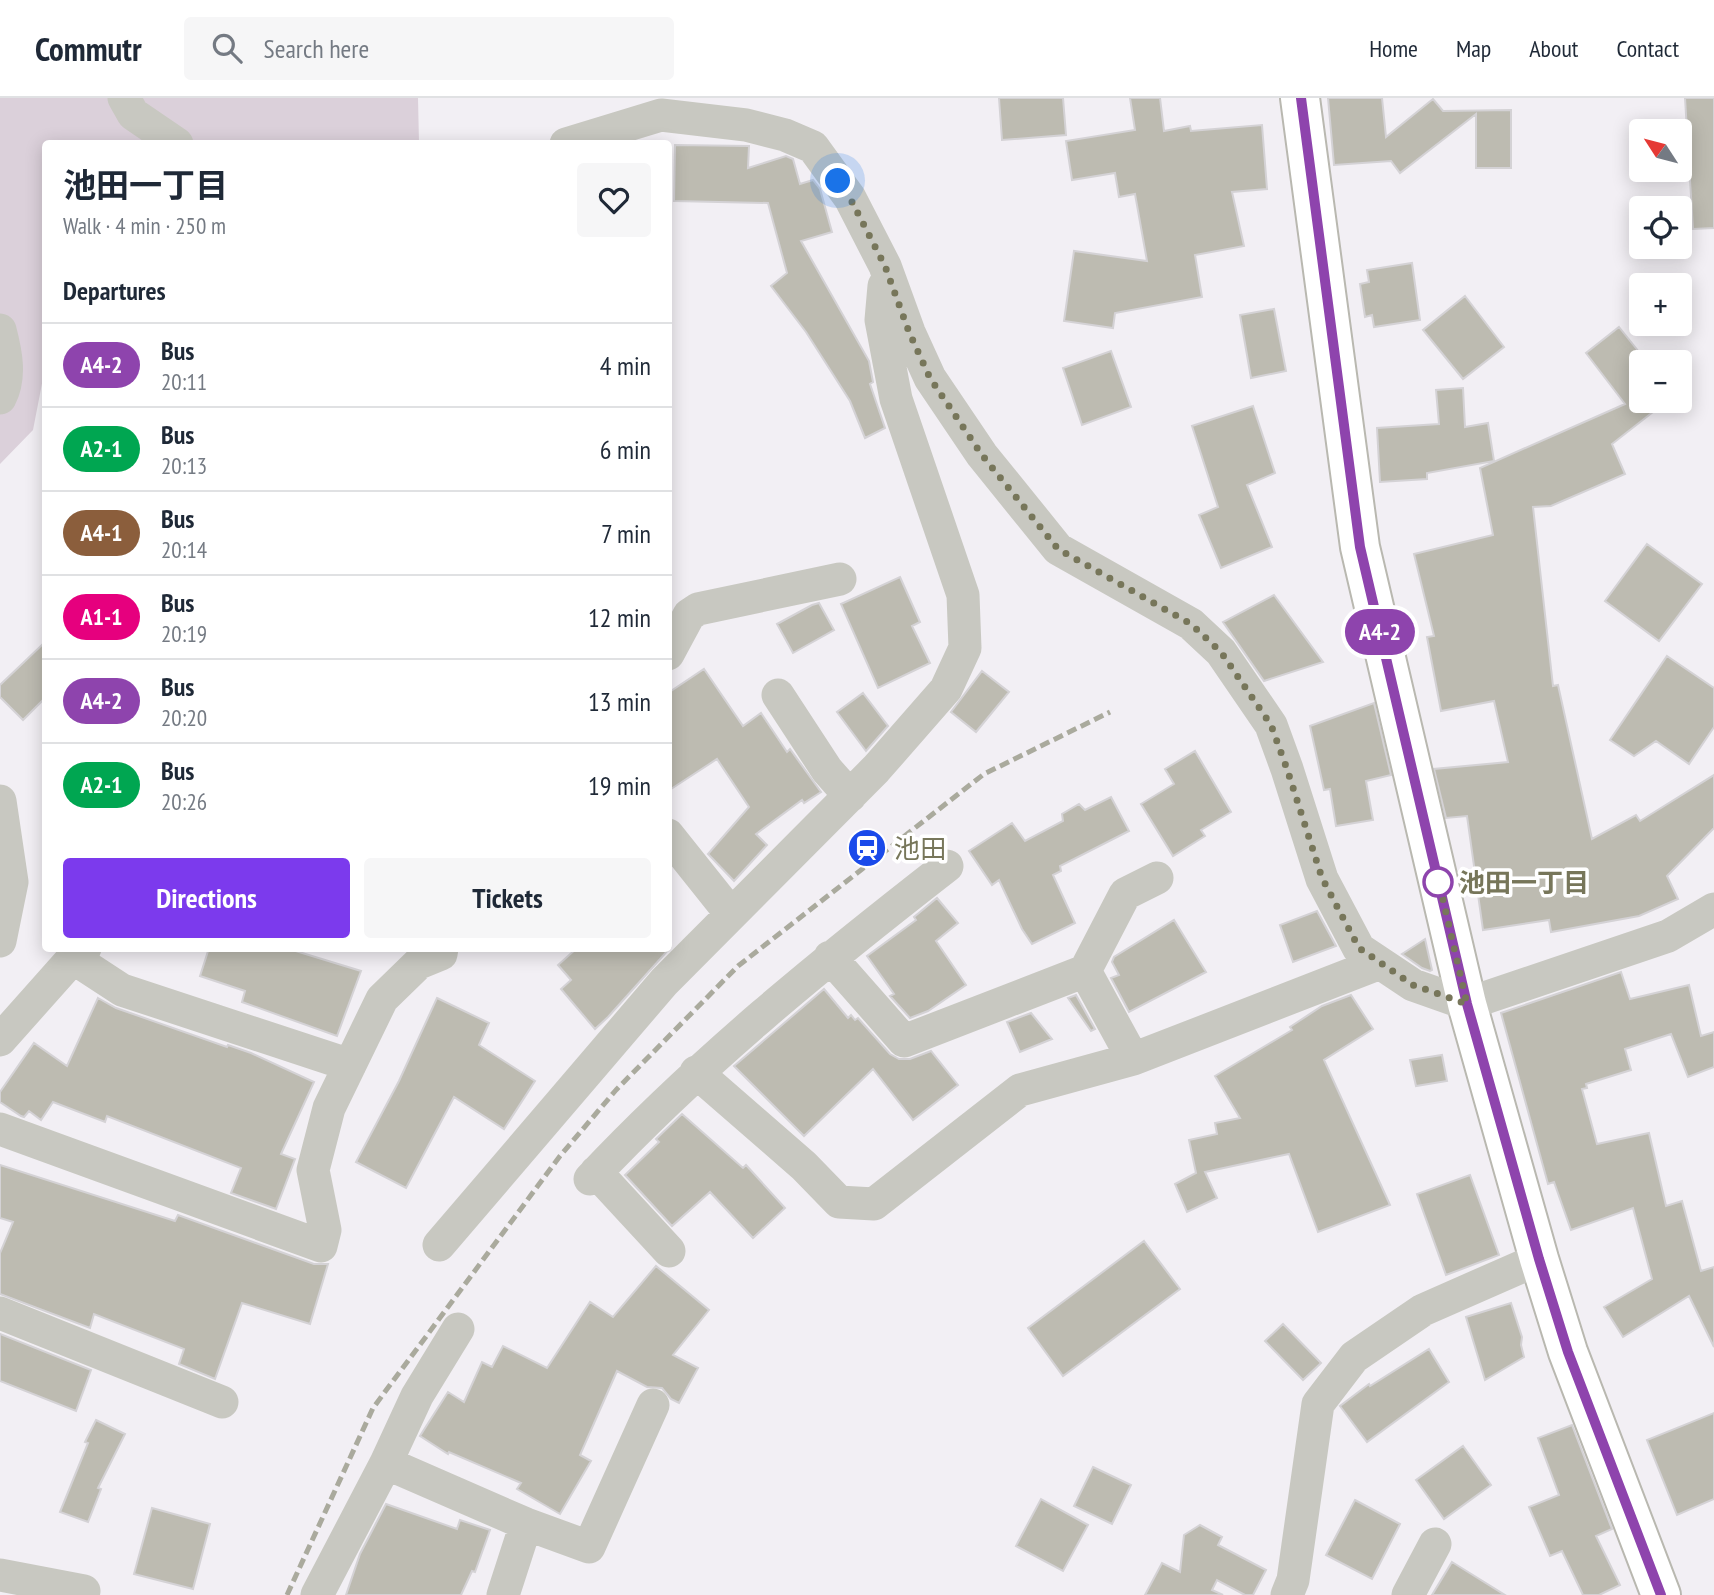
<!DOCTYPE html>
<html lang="en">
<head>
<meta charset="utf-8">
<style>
	body { margin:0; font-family:"PT Sans Narrow","Noto Sans JP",sans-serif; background:#f6f6f7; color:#1f2937; height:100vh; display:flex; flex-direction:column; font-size:26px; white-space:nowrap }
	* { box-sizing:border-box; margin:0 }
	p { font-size:23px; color:#747a83 }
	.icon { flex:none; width:38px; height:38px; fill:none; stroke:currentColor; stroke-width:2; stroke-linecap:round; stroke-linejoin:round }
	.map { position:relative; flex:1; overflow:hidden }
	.drawer { position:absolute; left:42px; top:42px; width:630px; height:812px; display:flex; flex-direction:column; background:#fff; border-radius:7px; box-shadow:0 4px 18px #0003 }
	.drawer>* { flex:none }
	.badge { padding:0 14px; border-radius:23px; font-size:24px; line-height:46px }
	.needle { width:46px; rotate:306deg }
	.controls { position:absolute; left:1629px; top:21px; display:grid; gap:14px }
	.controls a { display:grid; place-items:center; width:63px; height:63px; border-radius:7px; background:#fff; box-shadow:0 4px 18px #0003; font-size:35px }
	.you { position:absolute; width:35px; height:35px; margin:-18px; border:5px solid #fff; border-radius:50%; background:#1a73e8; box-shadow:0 0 0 10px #1a73e833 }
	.map>.badge { position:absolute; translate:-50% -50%; box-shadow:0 0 0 4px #fff }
	h2 { padding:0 21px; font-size:26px; line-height:63px }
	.round { display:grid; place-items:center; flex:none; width:74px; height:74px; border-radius:7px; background:#f6f6f7 }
	.overview { display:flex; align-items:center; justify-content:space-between; height:119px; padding:0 21px }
	h1 { font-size:33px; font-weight:700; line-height:52px }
	.cta { display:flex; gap:14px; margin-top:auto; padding:14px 21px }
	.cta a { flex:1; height:80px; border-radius:7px; background:#7c3aed; color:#fff; font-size:28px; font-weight:700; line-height:80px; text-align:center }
	.cta a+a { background:#f6f6f7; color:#1f2937 }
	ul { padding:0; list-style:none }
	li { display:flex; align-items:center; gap:21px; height:84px; padding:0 21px; border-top:2px solid #e0e1e3 }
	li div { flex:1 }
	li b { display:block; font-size:26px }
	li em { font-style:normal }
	li .badge { min-width:77px; font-weight:700; text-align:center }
	header { display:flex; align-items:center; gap:42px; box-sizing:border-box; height:98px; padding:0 35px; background:#fff; border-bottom:2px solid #e0e1e3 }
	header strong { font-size:33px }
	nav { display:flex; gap:38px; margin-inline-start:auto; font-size:24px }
	.search { width:490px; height:63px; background:#f6f6f7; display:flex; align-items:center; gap:18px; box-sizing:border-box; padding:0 24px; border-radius:7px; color:#747a83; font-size:26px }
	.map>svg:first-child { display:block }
	.green { fill:#dbd0da }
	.building { fill:#bdbbb1; stroke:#d4d2d5; stroke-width:2 }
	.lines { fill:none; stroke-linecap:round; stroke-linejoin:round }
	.major-casing { stroke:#b9b8b0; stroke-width:42 }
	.minor { stroke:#c8c8c1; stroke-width:33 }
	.major { stroke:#fff; stroke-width:38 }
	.rail { stroke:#aaaa9d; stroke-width:5; stroke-dasharray:10 5; stroke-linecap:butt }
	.line-casing { stroke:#fff; stroke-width:16 }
	.line { stroke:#8e44ad; stroke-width:10 }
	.walk { stroke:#77765a; stroke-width:7; stroke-dasharray:0 12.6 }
	.stop-dot { fill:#fff; stroke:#8e44ad; stroke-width:3.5 }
	.labels { text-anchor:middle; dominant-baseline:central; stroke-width:7; stroke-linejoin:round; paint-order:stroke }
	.poi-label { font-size:26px; fill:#77765a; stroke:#fff; text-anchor:start }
	.stop-label { font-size:26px; font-weight:bold; fill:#77765a; stroke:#fff; text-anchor:start }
</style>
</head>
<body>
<header>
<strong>Commutr</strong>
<div class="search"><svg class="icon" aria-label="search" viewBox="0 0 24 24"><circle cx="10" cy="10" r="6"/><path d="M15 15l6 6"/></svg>Search here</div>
<nav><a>Home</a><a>Map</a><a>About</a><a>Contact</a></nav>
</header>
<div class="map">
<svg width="1714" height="1497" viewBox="0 0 1714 1497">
	<rect width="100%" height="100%" fill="#f2eff4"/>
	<!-- green -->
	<path class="green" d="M0,0h418l1,45 -373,1 -1,224 -12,62 -33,34z"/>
	<!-- building -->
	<path class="building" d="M999,0h64l3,37 -64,5z
		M1130,0h30l4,33 26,-5 1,5 71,-6 5,64 -35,3 12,54 -49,9 7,42 -87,16 -2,15 -49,-7 10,-70 73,10 -12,-67 -16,3 -4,-24 -43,7 -6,-39 69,-11z
		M1328,0h54l4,39 47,-38 10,12 68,-1v58h-35v-54l-76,59 -9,-12 -57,4z
		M1685,0h29v130l-21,1z
		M675,47l74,1 -1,22 38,-12 7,3 7,25 13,-4 7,9 12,43 -31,9 68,120 4,21 -3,2 15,44 -20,10 -15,-37 -44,-69 -35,-46 16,-13 -19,-70 -94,-2z
		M1412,165l8,57 -46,7 -2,-12 -7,2 -5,-33 9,-2 -2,-12z
		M1465,198l39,51 -41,32 -40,-49z
		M1274,211l12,62 -35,7 -11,-63z
		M1619,229l28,35h-5v39h25l-55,43 13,30 -74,32 -18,1 20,179 5,-1 34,154 44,-24 4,6 74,-46v53l-47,48 11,23 -39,17 -88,16 -2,-12 -66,10 -16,-114 -21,2 -12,-49 74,-7 -14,-61 -53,10 -14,-74 7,-1 -20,-82 79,-19 -13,-67 145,-64 -39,-51z
		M1111,253l20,56 -49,18 -19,-57z
		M1463,290l2,39 23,-4 6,38 -67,12v6l-47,3 -3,-54 62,-4 -3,-34z
		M1253,308l22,67 -28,12 25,62 -51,21 -22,-53 19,-8 -26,-81z
		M1647,446l55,40 -43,57 -54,-40z
		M900,479l20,45 -8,4 18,37 -52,25 -37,-84z
		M1274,497l49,67 -59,19 -41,-59z
		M819,505l15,27 -41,23 -16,-29 35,-19z
		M46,543v56l-23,23 -23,-23v-12z
		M1667,558l47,32v39l-25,37 -33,-23 -22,15 -24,-16z
		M704,571l39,57 18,-13 26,39 3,-3 31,43 -17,11 -2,-3 -46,34 11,11 -33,36 -26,-27 41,-47 -32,-48 -49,32v-98z
		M982,573l27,21 -33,40 -25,-20z
		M863,595l25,33 -22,25 -29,-39z
		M1374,605l17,72 -25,6 7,39 -37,6 -6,-37 -6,1 -14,-64z
		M1195,653l36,61 -30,18 4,6 -32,20 -32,-52 33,-20 -9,-15z
		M1111,699l18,34 -69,35 1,5 -8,4 22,48 -43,21 -10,-15 -23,-49 -7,5 -23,-34 43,-28 13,18 38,-20 -1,-7 17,-10 6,6z
		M937,800l21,25 -22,18 30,44 -38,26 -18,7 -20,-22 4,-2 -27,-38 49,-36 -2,-3z
		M1317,813l19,35 -43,16 -13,-37z
		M1174,822l32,52 -77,40 -18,-34 8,-3 -7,-13 2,-5z
		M1425,841l7,31 -2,1 -8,-3 -20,-14z
		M209,850h77l75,23 -24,65 -95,-34 3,-11 -45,-15z
		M577,850h93l-62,69 -13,12 -34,-40 10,-9 -13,-15z
		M1621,874l9,27 59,-14 12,51 13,-4v35l-26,10 -17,-43 -46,15 6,21 -45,14 1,4 -5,1 15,55 52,-11 17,73 16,-5 19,70 13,-4v80l-25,-51 -66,41 -19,-30 48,-28 -19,-71 -62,22 -17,-48 -6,2 -47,-171z
		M824,891l24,29 3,-3 4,5 3,-2 32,36 9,5h11l21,-8 27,34 -45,35 -40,-51 -69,67 -70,-70z
		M1076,897l19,34 -4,2 -23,-33z
		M1351,897l22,34 -49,31 66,145 -72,27 -29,-78 -84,18 12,26 -30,14 -12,-28 21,-11 -7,-33 28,-6 -2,-11 25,-5 -25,-42 77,-46 -2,-3 32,-21z
		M98,900l18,10 111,39 1,-2 23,8 63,29 -33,72 14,5 -19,50 -45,-16 10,-25 -134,-52 -2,6 -52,-20 -12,18 -12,-9 -5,6 -3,-1 -21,-14v-10l34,-49 33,23z
		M437,900l52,25 -10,22 56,36 -31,48 -50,-32 -48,91 -50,-26 43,-81z
		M1031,915l21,26 -32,13 -13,-30z
		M1442,957l5,26 -31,5 -6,-26z
		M682,1016l61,54 3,-3 39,43 -32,30 -43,-46 -38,34 -47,-51 34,-33 -3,-3z
		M0,1067l175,56 3,-6 136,49h14l-18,60 -68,-21 -27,76 -36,-15 5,-15 -90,-35 -4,14 -90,-34v-41l13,-31 -13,-4z
		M1470,1077l29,80 -53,20 -29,-81z
		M1144,1143l36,48 -117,87 -35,-48z
		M656,1168l53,44 -36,45 25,13 -19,35 -8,-4 -9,-11 -15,-1 -30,-16 -37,84 11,6 -31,53 -43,-25 4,-6 -72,-31 -1,2 -28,-18 28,-44 16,10 18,-40 10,5 11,-21 44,22 43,-66 23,15z
		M1511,1205l11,34 -1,8 3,12 -39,23 -19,-63z
		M1283,1226l38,39 -18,17 -38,-39z
		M0,1236l91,36 -15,41 -76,-30z
		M1429,1251l20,33 -82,60 -27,-36 29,-22 1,2z
		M1714,1315v86l-37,16 -30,-75z
		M96,1322l29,14 -27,54 3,1 -13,33 -28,-10 28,-69 -3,-1z
		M1572,1327l40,104 -16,7 24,49 -21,10h-16l-21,-44 -12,5 -21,-49 30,-12 -21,-57z
		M1463,1348l28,39 -47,34 -28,-39z
		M1093,1369l38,18 -19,39 -38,-18z
		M1041,1401l47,26 -25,46 -47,-25z
		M1355,1402l45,24 -28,55 -46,-24z
		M386,1406l71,25 3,-9 30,10 -15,42 -3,-1 -11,24h-115l14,-41z
		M152,1410l58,16 -17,65 -59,-15z
		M1200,1427l22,12 -4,8 48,25 -13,25h-8l-28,-15 -5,10 11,5h-78l17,-32 18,9 4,-37z
		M1452,1464l53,33h-73z"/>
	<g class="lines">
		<!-- major casing -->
		<g class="major-casing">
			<path id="major" d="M1300,0l60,449 107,457 72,255 29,93 93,243"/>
		</g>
		<!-- minor -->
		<path class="minor" d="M124,0l9,16 44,30
			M566,46l95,-29 85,10 39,10 28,12 37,51 35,68 24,66 21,46 52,77 76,94 133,75 30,28 50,73 16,44 35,110 37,70 54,36 54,19 201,-68 46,-27
			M0,232c6,23 11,47 0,68
			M668,556l21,-39 9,-6 142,-30
			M778,597l49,75 23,26
			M0,703l12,81 -12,59
			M668,737l63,79
			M830,859l74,84 181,-70 40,-77 32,-16
			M73,860l49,32 228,75
			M1085,873l48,88
			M0,942l73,-82 12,-10
			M696,974l108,94 35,36 35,2 146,-114 113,-31 247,-96
			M0,1031l321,117 4,-16 -12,-60 16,-62 53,-109 37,-36 22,-9 1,-6
			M596,1074l73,79
			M590,1081c110,-117 231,-215 357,-313
			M439,1147l225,-263 212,-213 70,-80 19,-41 -2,-53 -67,-196 -15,-79 3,-34
			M0,1215l222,89
			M386,1365l31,-67 41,-67
			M0,1477l84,16
			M317,1497l69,-132 140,61 63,23 64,-142
			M503,1497l23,-71
			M1287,1497l6,-15 25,-176 36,-47 69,-47 116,-51
			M1408,1497l27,-51"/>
		<!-- major -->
		<use href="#major" class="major"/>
		<!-- rail -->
		<path class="rail" d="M287,1497l86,-187 187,-252 56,-66 122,-124 246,-192 126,-62"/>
	</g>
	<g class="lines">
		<!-- line casing -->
		<g class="line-casing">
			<path id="line" d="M1301,0l59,449 107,457 72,255 29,93 93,243"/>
		</g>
		<!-- line -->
		<use href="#line" class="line"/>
		<!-- walk -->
		<path class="walk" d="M838,83l12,17 35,68 24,66 21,46 52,77 76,94 133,75 30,28 50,73 16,44 35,109 37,70 54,37 54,19 -31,-135 2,13"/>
	</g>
	<!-- icons -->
	<defs>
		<g id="station-disc" transform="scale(2.0125)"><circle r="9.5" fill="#1a4aea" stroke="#fff"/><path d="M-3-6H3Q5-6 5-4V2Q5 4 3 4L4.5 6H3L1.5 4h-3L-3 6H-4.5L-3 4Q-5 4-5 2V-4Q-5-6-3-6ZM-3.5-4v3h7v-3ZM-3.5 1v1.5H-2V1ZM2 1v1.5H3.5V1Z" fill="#fff"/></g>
	</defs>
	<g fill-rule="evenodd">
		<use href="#station-disc" x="867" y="750"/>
	</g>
	<!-- markers -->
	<circle class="stop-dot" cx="1438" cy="784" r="14"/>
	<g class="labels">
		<!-- poi labels -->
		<g class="poi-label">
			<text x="894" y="750">池田</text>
		</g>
		<!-- stop labels -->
		<g class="stop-label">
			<text x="1459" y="784">池田一丁目</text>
		</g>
	</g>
</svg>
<div class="controls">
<a><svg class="needle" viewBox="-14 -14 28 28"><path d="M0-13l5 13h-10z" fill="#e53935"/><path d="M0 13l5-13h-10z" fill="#747a83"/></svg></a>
<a><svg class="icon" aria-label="locate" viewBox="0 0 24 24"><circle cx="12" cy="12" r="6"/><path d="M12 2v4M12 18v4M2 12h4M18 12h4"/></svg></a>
<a>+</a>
<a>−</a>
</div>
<div class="you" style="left:838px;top:83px"></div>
<b class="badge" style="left:1380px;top:534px;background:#8e44ad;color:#fff">A4-2</b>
<section class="drawer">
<div class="overview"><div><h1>池田一丁目</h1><p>Walk · 4 min · 250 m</p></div><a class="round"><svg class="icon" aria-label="heart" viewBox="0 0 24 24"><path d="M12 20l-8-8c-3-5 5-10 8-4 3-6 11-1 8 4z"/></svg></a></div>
<h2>Departures</h2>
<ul>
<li><span class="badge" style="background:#8e44ad;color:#fff">A4-2</span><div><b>Bus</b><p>20:11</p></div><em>4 min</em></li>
<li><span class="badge" style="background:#00a651;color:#fff">A2-1</span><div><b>Bus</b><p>20:13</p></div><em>6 min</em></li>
<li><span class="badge" style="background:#8b5e3c;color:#fff">A4-1</span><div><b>Bus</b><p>20:14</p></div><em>7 min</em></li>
<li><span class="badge" style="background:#e6007e;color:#fff">A1-1</span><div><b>Bus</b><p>20:19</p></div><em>12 min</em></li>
<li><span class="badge" style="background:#8e44ad;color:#fff">A4-2</span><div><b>Bus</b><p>20:20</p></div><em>13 min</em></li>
<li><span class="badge" style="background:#00a651;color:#fff">A2-1</span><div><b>Bus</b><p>20:26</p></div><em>19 min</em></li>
</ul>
<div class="cta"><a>Directions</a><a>Tickets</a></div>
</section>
</div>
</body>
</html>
